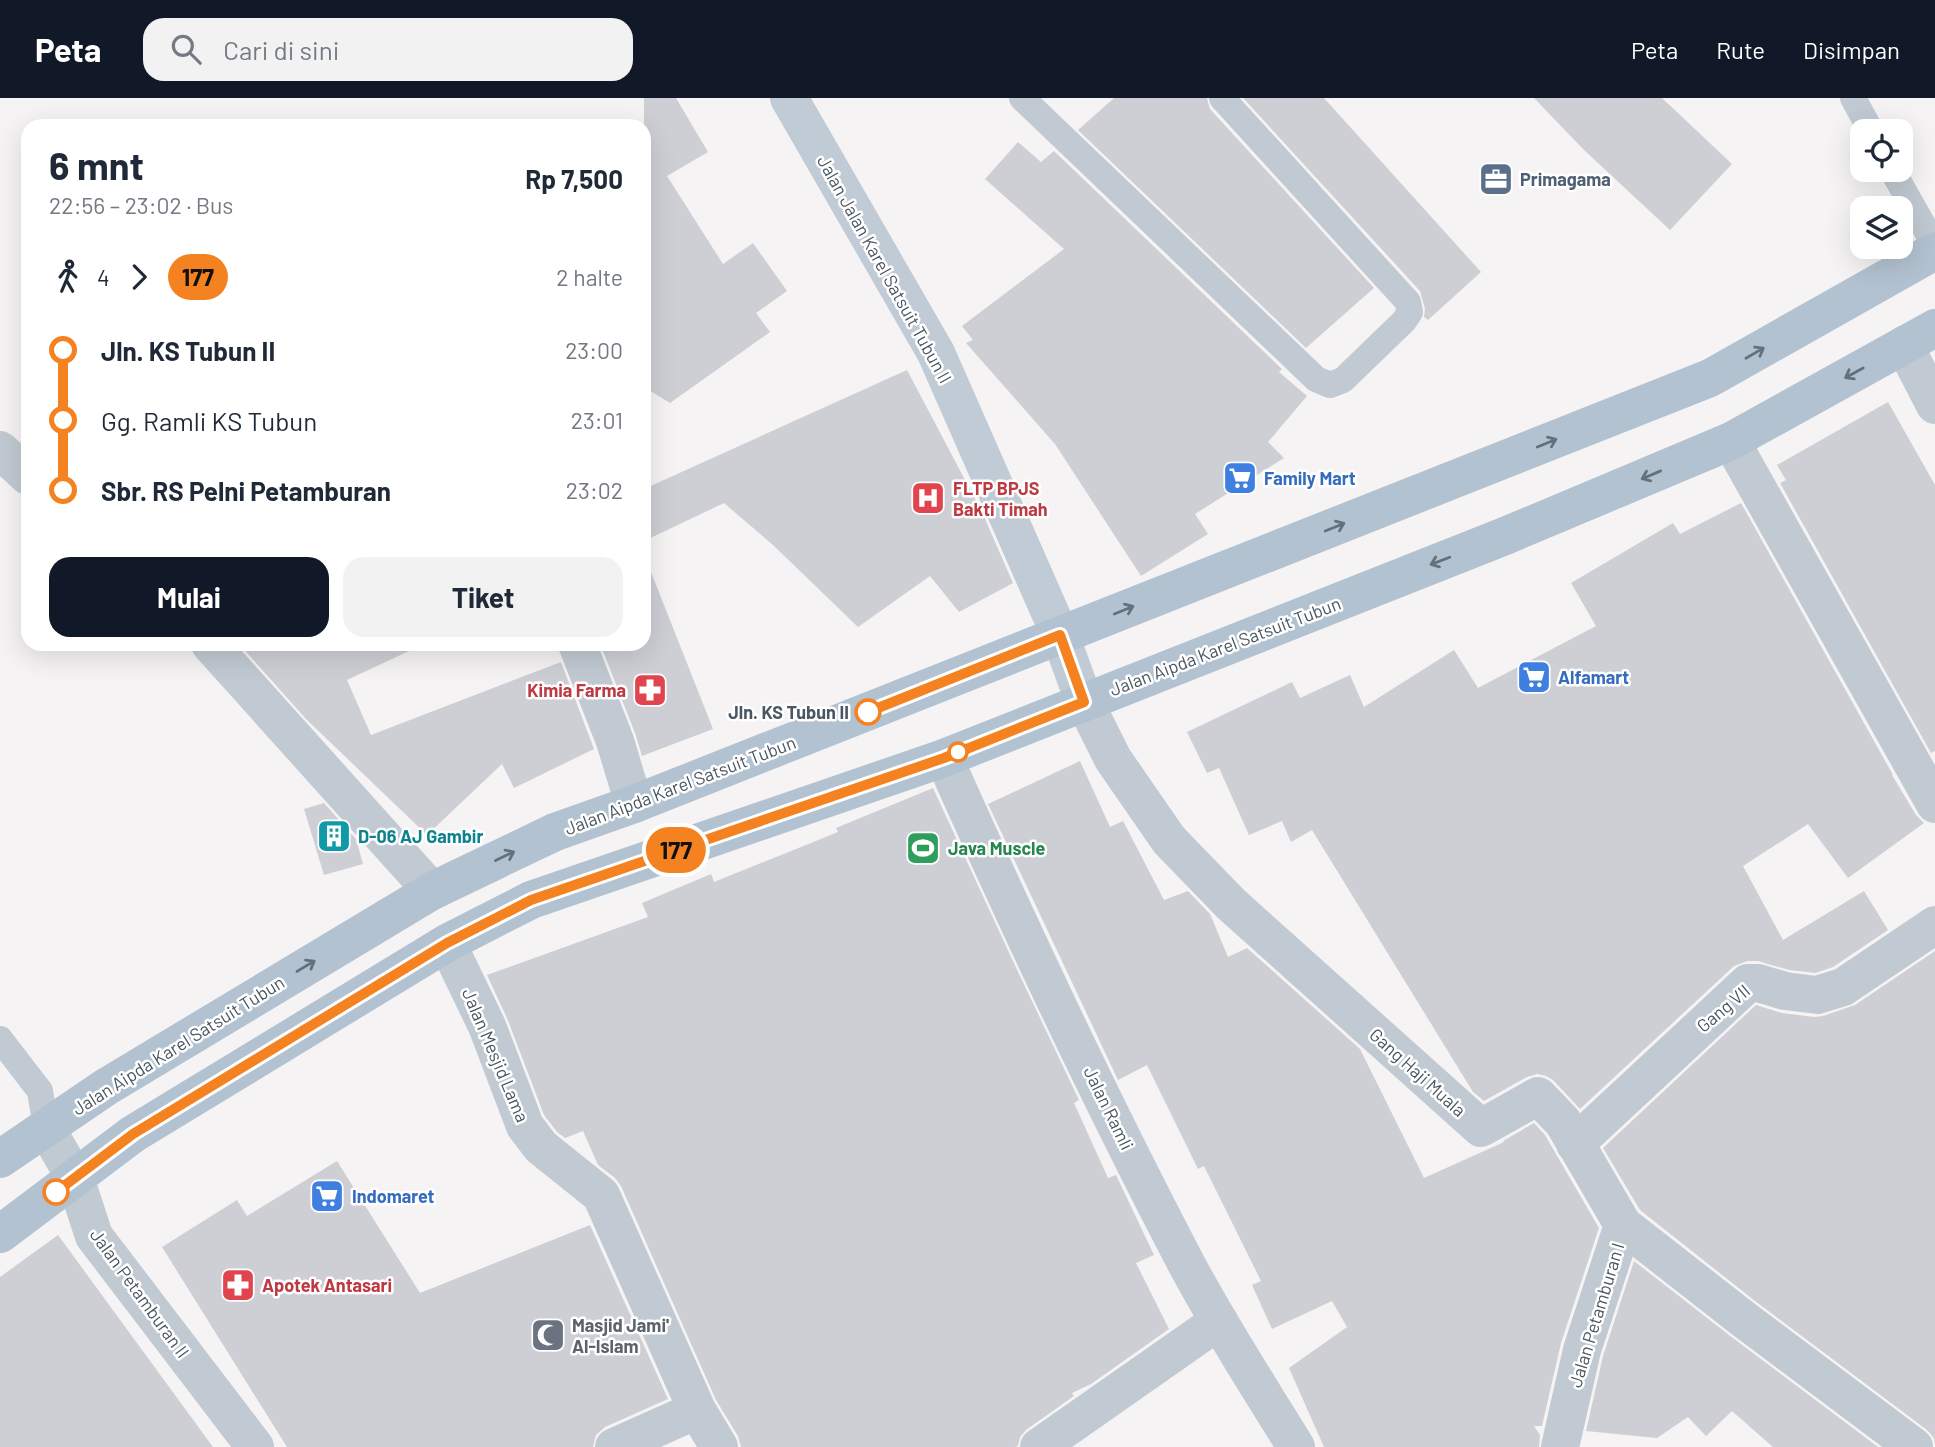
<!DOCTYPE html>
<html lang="id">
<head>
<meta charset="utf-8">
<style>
	body { margin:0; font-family:Barlow,sans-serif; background:#f2f2f3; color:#1f2937; height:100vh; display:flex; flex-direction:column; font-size:26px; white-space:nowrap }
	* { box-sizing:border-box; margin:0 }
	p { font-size:23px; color:#747a83 }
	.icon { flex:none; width:38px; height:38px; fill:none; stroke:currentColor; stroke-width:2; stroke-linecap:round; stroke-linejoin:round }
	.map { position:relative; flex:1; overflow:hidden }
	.drawer { position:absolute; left:21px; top:21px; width:630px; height:532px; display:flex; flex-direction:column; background:#fff; border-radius:21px; box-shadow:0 7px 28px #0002 }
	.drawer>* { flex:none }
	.badge { padding:0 14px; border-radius:23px; font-size:24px; line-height:46px }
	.buttons { position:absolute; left:1850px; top:21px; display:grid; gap:14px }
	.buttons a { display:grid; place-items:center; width:63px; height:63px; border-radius:14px; background:#fff; box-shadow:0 7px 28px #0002; font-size:35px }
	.map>.badge { position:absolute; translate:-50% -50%; box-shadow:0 0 0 4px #fff }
	.legs { display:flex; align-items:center; gap:10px; height:77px; padding:0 28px; font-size:23px }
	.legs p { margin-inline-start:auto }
	.summary { display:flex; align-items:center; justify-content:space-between; height:119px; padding:0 28px }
	h1 { font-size:38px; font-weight:700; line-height:52px }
	.cta { display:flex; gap:14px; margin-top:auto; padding:14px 28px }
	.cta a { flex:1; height:80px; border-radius:21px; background:#111827; color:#fff; font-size:28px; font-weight:700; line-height:80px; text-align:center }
	.cta a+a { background:#f2f2f3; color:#1f2937 }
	ul { padding:0 28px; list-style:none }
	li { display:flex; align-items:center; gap:24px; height:70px; font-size:26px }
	li i { display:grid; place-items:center; width:10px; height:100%; margin:0 9px; background:currentColor }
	li i::after { content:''; width:18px; height:18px; margin:-9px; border:5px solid; border-radius:50%; background:#fff }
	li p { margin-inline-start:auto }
	li:first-child i { background:linear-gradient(#0000 50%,currentColor 0) }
	li:last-child i { background:linear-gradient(currentColor 50%,#0000 0) }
	header { display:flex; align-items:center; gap:42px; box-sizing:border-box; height:98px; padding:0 35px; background:#111827; color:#fff }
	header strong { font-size:33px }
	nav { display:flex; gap:38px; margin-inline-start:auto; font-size:24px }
	.search { width:490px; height:63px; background:#f2f2f3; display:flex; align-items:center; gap:18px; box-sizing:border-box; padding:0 24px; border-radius:21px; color:#747a83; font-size:26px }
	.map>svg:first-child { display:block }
	.building { fill:#cdcfd5 }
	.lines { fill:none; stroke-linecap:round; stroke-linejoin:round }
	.lane { stroke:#c1cad2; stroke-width:26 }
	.street { stroke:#c1cad2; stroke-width:38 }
	.secondary { stroke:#c1cbd6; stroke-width:38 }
	.primary { stroke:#b3c2d1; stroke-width:38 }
	.oneway { stroke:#64717d }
	.line-1-casing { stroke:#fff; stroke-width:16 }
	.line-1 { stroke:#f58220; stroke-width:10 }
	.stop-1-dot { fill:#fff; stroke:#f58220; stroke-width:3.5 }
	.labels { text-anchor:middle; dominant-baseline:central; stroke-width:5; stroke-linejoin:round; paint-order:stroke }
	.service-label { font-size:18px; font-weight:bold; fill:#4e5e75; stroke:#fff; text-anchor:start }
	.street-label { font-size:18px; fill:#4a5661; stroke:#fff }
	.shop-label { font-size:18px; font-weight:bold; fill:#366cbe; stroke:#fff; text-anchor:start }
	.health-label { font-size:18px; font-weight:bold; fill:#be3a42; stroke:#fff; text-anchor:start }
	.stop-label { font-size:18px; font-weight:bold; fill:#4a5661; stroke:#fff; text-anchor:end }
	.culture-label { font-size:18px; font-weight:bold; fill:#0d838f; stroke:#fff; text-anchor:start }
	.leisure-label { font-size:18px; font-weight:bold; fill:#27864d; stroke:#fff; text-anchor:start }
	.worship-label { font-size:18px; font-weight:bold; fill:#5b616d; stroke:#fff; text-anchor:start }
</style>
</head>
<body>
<header>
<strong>Peta</strong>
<div class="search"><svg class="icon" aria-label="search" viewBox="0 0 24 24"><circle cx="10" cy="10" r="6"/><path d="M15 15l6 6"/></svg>Cari di sini</div>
<nav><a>Peta</a><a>Rute</a><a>Disimpan</a></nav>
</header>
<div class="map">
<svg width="1935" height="1349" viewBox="0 0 1935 1349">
	<rect width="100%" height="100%" fill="#f5f3f3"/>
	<!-- building -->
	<path class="building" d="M644,0h32l32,54 -41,24 56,88 30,-21 34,48 -31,22 14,19 -100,71 -26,-16z
		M1114,0h93l3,11 164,179 -68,60 -228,-218z
		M1243,0h81l157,174 -53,48 -4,-3 1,-8 -5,-18z
		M1534,0h128l70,66 -62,66 -86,-80z
		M1018,44l23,20 13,-11 228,218 -3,3 28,24 -39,46 16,16 -89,56 13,20 -67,42 -86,-132 -89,-101 7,-3 -11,-14 102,-77 -79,-70z
		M907,272l75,142 31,71 -54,29 -29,-36 -72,51 -85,-82 -49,-42 -80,38v-52z
		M1888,304l47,83v266l-4,2 -151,-270 6,-3 -9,-15z
		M1741,405l152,272h-1l24,40 8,8 -76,55 -40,-54 -65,42 40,74 81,-49 24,39 -55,37 -18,6 -26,-3 -31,-9h-11l-13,5 -154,143 -27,-29 -7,-4 -9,-2 -10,3 -43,24 -11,-9 -161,-262 -21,12 -9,-21 -33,14 -30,-67 -12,5 -20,-41 105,-50 8,16 50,-23 14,32 90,-57 24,38 118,-62 -25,-43 102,-60 7,11z
		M644,464h3l66,167 -71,27 -7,-23 -34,-87 7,-2h36z
		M239,546h185l-77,36 24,55 190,-73 33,87 -80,39 -12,-24 -75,71 -121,-116z
		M1080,663l30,66 13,-6 41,79 24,-9 22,23 18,43 19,-9 113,101 64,129 80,-36 -1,-1 31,-18 11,12 54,93 -38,115 -19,83h-8l6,9 -1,12h-215l-35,-79 58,-41 -15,-26 -60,28 -20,-44 9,-4 -57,-115 -6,3 -51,-104 -29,15 -130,-276z
		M933,690l79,171 67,141 -5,3 34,75 8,-3 38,80 -18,8 33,66 -78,55 -19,9 2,3 -48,34 -6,7 -2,9 -3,1h-274l-3,-11 -22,-36 -95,-214 -6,-8 -17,-13 -15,-34 -18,7 -8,-6 -13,-17 -37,-97 -20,-43 161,-58 -6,-14 69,-29 3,8 124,-50 -2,-4z
		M324,705l32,36 7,25 -39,11 -20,-66z
		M1935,853v493l-1,-6 -7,-8 -172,-129 -115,-91 -37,-62 153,-143 26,8 32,4 9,-1 32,-11z
		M337,1063l83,132 170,-68 78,174 -63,28 -9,8 -3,12h-306l-125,-200 75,-47 10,16z
		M58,1137l155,212h-213v-170z
		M1634,1163l95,74 149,112h-105l-41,-36 -26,25 -18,-19 -31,21 -71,-7 17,-75z"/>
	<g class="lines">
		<!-- lane -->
		<path class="lane" d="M1022,0l294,281 14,6 13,-5 61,-59 6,-9 -2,-10 -186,-204
			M1853,0l18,33
			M1892,72l43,76
			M0,941l40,52 6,37"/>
		<!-- street -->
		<path class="street" d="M1904,247l31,60
			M1731,343l204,363
			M0,352l28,26
			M210,546l222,247
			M577,546l38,97 19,63
			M1084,603l29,58 56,81 62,64 250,224 57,-32 25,26 60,103 119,93 172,129
			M944,660c76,171 156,341 243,507 33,62 72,122 109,182
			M447,845l40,83 38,100 16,21 60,48 96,215 22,37
			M46,1030l29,50 19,58 161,211
			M1575,1046l173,-161h10l27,8 32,4 26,-8 92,-62
			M614,1349l83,-37
			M1039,1349l180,-126
			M1560,1349l22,-97 41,-125"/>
		<!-- secondary -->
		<path class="secondary" d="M789,0l147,255 124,282 24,66"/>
		<!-- primary -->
		<path class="primary" d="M0,1061l106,-72 326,-196 123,-59 79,-28 1076,-426 225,-127
			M0,1136l133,-100 314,-191 84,-43 413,-142 561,-222 226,-95 204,-113"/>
	</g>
	<!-- one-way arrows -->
	<defs><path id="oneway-shaft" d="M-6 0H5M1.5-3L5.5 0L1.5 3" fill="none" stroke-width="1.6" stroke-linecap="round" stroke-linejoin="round" transform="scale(1.75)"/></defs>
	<g class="oneway">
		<use href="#oneway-shaft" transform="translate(1755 255) rotate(-30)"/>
		<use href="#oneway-shaft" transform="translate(1854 275) rotate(151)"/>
		<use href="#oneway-shaft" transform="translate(1547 345) rotate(-22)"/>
		<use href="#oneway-shaft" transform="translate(1651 377) rotate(157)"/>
		<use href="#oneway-shaft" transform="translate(1335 429) rotate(-22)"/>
		<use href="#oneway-shaft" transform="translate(1440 463) rotate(159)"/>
		<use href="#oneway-shaft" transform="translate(1124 512) rotate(-22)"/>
		<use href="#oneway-shaft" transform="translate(505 758) rotate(-26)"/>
		<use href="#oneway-shaft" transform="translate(306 868) rotate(-31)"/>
	</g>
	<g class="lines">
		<!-- line-1 casing -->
		<g class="line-1-casing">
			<path id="line-1" d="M56,1094l77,-58 314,-191 84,-43 413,-142 140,-56 -24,-67 -192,77"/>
		</g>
		<!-- line-1 -->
		<use href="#line-1" class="line-1"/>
	</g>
	<!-- icons -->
	<defs>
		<g id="office-square" transform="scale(1.75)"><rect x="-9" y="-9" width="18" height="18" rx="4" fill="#5c6f8a" stroke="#fff"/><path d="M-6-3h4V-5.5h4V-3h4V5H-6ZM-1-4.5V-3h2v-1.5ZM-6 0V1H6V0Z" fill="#fff"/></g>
		<g id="supermarket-square" transform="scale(1.75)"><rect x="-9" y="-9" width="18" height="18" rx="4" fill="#3f7fe0" stroke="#fff"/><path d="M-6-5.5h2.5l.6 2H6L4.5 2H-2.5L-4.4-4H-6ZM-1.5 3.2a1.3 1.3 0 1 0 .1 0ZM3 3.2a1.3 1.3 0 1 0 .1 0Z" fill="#fff"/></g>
		<g id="hospital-square" transform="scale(1.75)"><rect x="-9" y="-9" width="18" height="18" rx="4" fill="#e0444e" stroke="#fff"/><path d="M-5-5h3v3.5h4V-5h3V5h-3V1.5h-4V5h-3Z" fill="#fff"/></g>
		<g id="pharmacy-square" transform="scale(1.75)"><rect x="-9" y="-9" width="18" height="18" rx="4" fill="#e0444e" stroke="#fff"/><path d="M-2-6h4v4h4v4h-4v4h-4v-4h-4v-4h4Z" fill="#fff"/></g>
		<g id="building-square" transform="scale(1.75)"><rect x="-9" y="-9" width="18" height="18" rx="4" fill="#0f9aa8" stroke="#fff"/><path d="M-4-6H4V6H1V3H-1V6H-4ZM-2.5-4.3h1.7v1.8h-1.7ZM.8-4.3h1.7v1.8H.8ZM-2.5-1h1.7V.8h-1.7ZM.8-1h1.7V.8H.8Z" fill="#fff"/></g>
		<g id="stadium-square" transform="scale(1.75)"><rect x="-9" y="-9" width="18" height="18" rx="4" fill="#2e9e5b" stroke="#fff"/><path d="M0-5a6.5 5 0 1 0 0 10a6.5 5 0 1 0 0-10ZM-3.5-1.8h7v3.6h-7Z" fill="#fff"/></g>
		<g id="mosque-square" transform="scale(1.75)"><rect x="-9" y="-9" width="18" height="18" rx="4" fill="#6b7280" stroke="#fff"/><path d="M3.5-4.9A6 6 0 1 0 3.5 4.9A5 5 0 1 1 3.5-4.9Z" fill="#fff"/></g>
	</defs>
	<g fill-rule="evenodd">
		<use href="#office-square" x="1496" y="81"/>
		<use href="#supermarket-square" x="1240" y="380"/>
		<use href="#hospital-square" x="928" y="400"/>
		<use href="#supermarket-square" x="1534" y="579"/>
		<use href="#pharmacy-square" x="650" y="592"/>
		<use href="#building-square" x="334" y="738"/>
		<use href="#stadium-square" x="923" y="750"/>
		<use href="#supermarket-square" x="327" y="1098"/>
		<use href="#pharmacy-square" x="238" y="1187"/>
		<use href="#mosque-square" x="548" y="1237"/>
	</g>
	<!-- markers -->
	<g class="stop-1-dot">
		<circle cx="868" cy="614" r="12"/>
		<circle cx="958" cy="654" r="9"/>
		<circle cx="56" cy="1094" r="12"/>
	</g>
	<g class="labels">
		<!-- service labels -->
		<g class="service-label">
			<text x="1520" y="81">Primagama</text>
		</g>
		<!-- street labels -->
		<g class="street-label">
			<text transform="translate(885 171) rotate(61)">Jalan Jalan Karel Satsuit Tubun II</text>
			<text transform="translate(1225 548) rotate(-21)">Jalan Aipda Karel Satsuit Tubun</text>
			<text transform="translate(680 687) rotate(-21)">Jalan Aipda Karel Satsuit Tubun</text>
			<text transform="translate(1723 910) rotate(-40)">Gang VII</text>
			<text transform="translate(178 947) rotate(-32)">Jalan Aipda Karel Satsuit Tubun</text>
			<text transform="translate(496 957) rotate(67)">Jalan Mesjid Lama</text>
			<text transform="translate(1418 974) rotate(42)">Gang Haji Muala</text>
			<text transform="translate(1109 1010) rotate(64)">Jalan Ramli</text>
			<text transform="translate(140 1195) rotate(54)">Jalan Petamburan II</text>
			<text transform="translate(1596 1217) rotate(-73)">Jalan Petamburan I</text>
		</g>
		<!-- shop labels -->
		<g class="shop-label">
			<text x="1264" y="380">Family Mart</text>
			<text x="1558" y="579">Alfamart</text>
			<text x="352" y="1098">Indomaret</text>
		</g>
		<!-- health labels -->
		<g class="health-label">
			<text x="953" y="390">FLTP BPJS<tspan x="953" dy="21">Bakti Timah</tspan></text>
			<text x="626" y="592" text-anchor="end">Kimia Farma</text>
			<text x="262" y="1187">Apotek Antasari</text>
		</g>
		<!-- stop labels -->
		<g class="stop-label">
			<text x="849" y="614">Jln. KS Tubun II</text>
		</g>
		<!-- culture labels -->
		<g class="culture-label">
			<text x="358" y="738">D-06 AJ Gambir</text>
		</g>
		<!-- leisure labels -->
		<g class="leisure-label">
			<text x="948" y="750">Java Muscle</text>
		</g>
		<!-- worship labels -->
		<g class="worship-label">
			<text x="572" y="1227">Masjid Jami'<tspan x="572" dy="21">Al-Islam</tspan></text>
		</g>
	</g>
</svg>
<div class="buttons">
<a><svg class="icon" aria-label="locate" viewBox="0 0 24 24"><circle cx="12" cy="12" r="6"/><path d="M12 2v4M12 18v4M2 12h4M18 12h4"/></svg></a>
<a><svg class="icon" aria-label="layers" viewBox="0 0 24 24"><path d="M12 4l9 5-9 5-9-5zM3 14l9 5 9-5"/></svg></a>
</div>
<b class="badge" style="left:676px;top:752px;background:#f58220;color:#111">177</b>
<section class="drawer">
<div class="summary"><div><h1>6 mnt</h1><p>22:56 – 23:02 · Bus</p></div><b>Rp 7,500</b></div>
<div class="legs"><svg class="icon" aria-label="walk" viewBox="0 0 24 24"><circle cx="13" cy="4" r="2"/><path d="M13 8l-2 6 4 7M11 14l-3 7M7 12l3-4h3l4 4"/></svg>4<svg class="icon" aria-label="forward" viewBox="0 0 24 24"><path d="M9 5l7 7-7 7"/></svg><b class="badge" style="background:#f58220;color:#111">177</b><p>2 halte</p></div>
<ul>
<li><i style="color:#f58220"></i><b>Jln. KS Tubun II</b><p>23:00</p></li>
<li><i style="color:#f58220"></i><span>Gg. Ramli KS Tubun</span><p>23:01</p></li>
<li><i style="color:#f58220"></i><b>Sbr. RS Pelni Petamburan</b><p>23:02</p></li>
</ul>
<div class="cta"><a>Mulai</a><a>Tiket</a></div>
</section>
</div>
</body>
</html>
